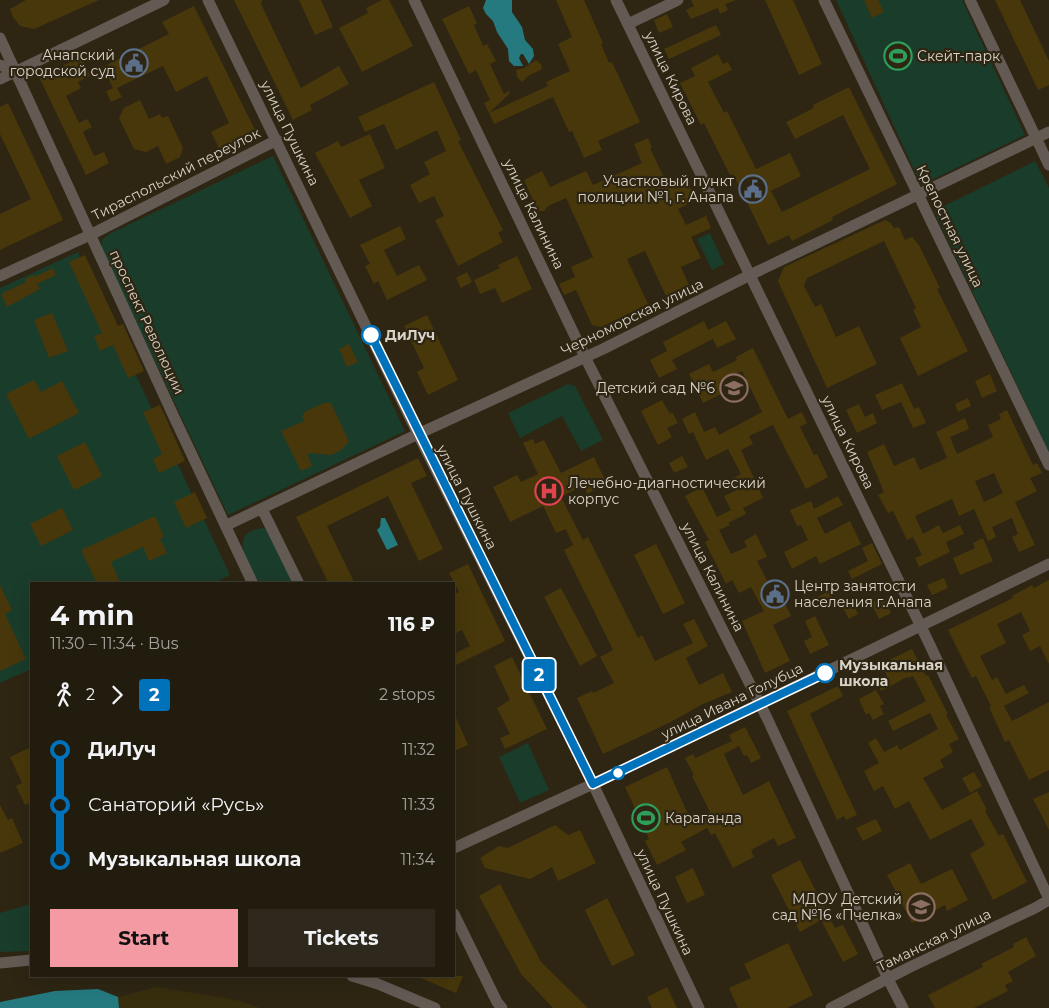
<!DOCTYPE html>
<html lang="en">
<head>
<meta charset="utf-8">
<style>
	body { margin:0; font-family:Montserrat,sans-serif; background:#2e291c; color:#f1f3f6; height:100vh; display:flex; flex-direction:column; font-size:19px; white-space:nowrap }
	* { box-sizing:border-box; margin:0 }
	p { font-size:16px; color:#a2a19e }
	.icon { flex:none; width:28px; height:28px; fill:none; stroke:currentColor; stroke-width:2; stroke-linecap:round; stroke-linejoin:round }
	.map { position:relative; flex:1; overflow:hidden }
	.drawer { position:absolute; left:30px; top:582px; width:425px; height:395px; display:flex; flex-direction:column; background:#221c0e; border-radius:0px; box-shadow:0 5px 20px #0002,0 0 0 1px #3f3a2e }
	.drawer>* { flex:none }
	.badge { padding:0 10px; border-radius:4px; font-size:18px; line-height:32px }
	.map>.badge { position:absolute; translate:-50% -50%; box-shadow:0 0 0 2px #fff }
	.legs { display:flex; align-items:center; gap:8px; height:55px; padding:0 20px; font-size:16px }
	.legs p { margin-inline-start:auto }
	.headline { display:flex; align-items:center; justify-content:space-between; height:85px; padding:0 20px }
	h1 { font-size:28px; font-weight:700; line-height:38px }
	.action { display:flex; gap:10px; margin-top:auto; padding:10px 20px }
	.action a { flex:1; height:58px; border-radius:0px; background:#f49aa2; color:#111; font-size:20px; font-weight:700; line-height:58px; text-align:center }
	.action a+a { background:#2e291c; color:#f1f3f6 }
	ul { padding:0 20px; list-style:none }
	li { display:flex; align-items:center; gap:18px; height:55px; font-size:19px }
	li i { display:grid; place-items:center; width:8px; height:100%; margin:0 6px; background:currentColor }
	li i::after { content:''; width:12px; height:12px; margin:-6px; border:4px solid; border-radius:50%; background:#221c0e }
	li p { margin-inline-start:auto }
	li:first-child i { background:linear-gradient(#0000 50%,currentColor 0) }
	li:last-child i { background:linear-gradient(currentColor 50%,#0000 0) }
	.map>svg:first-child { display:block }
	.green { fill:#1a3c2b }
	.sand { fill:#362e0d }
	.water { fill:#257a7f }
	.building { fill:#47370b; fill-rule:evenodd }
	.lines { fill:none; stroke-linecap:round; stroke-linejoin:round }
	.minor { stroke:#635a54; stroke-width:11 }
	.line-1-casing { stroke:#fff; stroke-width:11 }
	.line-1 { stroke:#0072bc; stroke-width:8 }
	.stop-1-dot { fill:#fff; stroke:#0072bc; stroke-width:2.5 }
	.labels { text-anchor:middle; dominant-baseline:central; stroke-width:4.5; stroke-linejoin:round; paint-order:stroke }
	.poi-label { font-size:14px; fill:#d8d3c7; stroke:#2e2613; text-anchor:end }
	.street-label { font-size:14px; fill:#d8d3c7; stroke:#2e2613 }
	.stop-label { font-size:14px; font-weight:bold; fill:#d8d3c7; stroke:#2e2613; text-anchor:start }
</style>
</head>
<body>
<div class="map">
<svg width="1049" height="1008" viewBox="0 0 1049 1008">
	<rect width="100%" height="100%" fill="#2e2613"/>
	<!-- green -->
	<path class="green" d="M836,0h126l63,135 -104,50z
		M273,156l132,275 -177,84 -126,-265v-10l7,-6z
		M1035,161l14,27v264l-115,-241z
		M710,233l14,31 -12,6 -15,-31z
		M78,252l152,323 -19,9h-180v85l-31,14v-395z
		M568,384l7,2 28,54 -22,11 -19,-35 -42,22 -12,-25z
		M263,528l7,4 24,52h-36c-9,-20 -32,-52 5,-56z
		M528,743l21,47 -29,13 -21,-46z
		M31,904v47l-31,1v-39z"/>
	<!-- sand -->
	<path class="sand" d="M156,987l81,13 24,8h-142l-1,-11z"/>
	<!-- water -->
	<path class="water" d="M486,0h26v12l10,15 3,13 8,9 1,7 -5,8 -6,-10h-2l-2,4 4,8h-9l-5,-5 -1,-12 -11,-17 -4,-11 -7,-7 -3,-6z
		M381,518h4l13,27 -11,5 -10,-20 3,-3z
		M98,989l20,8 1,11h-119v-6l55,-11z"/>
	<!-- building -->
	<path class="building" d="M26,0h73l-65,29 -14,-3 -7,-9 -3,-8z
		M234,0h28l-1,4 40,84 38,-22 10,18 -39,21 2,5 -19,10z
		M299,0h22l12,27 -18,8z
		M382,0h7l24,46 -51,26 -23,-44 29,-15 -2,-5z
		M556,0h28l19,43 -2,1 8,19 3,-1 28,60 -42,19 4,9 -18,8 -12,-27 -3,1 -16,-35 -59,27 -5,-11 59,-27 -2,-4 24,-11 -12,-27 14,-7z
		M691,0h45l-11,4 3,6 -8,4 -2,-6 -27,11 -5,-9 8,-4z
		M765,0h28l29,64 -23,11z
		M864,0h14l6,12 -12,6z
		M995,0h25l29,61v24l-11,5z
		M194,6l62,126 -36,18 -9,-18 18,-9 -22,-47 -31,16 -13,-26 -46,22 5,9 -11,5 -5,-11 7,-3 -10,-21 66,-33 -7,-12z
		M469,6l8,17 -3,2 9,21 4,-2 9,17 -6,3 14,30 5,-3 1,2 -21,20 -5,-10 6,-3 -14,-30 -7,4 -27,-55z
		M667,14l6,13 -14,6 -5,-13z
		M716,25l5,10 -52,24 -5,-10z
		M718,54l5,10 5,-2 4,8 -24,12 16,31 3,-2 29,58 34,-16 11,23 -30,15 11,21 88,-43 -27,-54 -48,24 -9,-17 28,-14 -1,-3 36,-18 48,97 -65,33 1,3 -41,21 -3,-6 -21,10 -35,-71 -3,1 -26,-52 -3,2 -21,-42 15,-7 -4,-8z
		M81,57l9,19 -12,6 3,6 -15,8 13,27 8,-4 5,8 -9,5 11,24 10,-4 5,11 -23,12 -47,-98z
		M536,60l5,4 1,5 -14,7 -6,6 -5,-5 -1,-7 8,-2z
		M434,82l27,58 -3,1 45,89 -5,3 5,9 -45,24 -23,-46 9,-4 -10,-20 -15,7 -9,-18 20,-11 -6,-12 22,-11 -9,-21 -41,20 -12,-26 -19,8 -7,-15z
		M140,100l9,19 11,-5 2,4 6,-2 15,32 -3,9 -14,7 -8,-18 -12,6 -12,-3 -15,-31 5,-10z
		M8,103l55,117 -63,30v-36l31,-15 -31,-65v-27z
		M370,134l15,34 -26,12 13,26 -22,12 -35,-65 23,-12 3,6z
		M648,138l4,9 -2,1 17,36 17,-8 12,24 -18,9 8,16 20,-9 5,12 -20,9 10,21 -20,9 8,18 -23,11 -21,-45 -18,8 21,45 -47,23 -9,-2 -16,-35 -12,5 -5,-11 16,-7 -4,-10 22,-10 -27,-59 -18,8 -4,5h-6l-14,-31 18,-9 8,16 36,-16 7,14 49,-22 -8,-19z
		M885,220l6,3 3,5 5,-1 6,13 7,-3 7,8 21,43 -3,1 31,62 -50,25 -18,-38 21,-11 -8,-17 3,-2 -32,-67 -77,37 -3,8 11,21 6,-3 15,33 23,-11 18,38 -50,24 -49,-107 6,-14z
		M400,226l6,13 -22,11 13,26 22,-11 8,15 -40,20 -9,-19 -4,3 -9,-18 5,-2 -10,-19z
		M85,255l33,71 5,-2 21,47 -16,7 -15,-33 -13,6 -6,-15 8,-3 -33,-71z
		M517,256l15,33 -30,14 -7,-15 -15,6 -6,-14 26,-12 -2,-3z
		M53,268l3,7 -19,9 3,5 -33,18 -6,-13 25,-12 -1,-3 8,-4 1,2z
		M467,272l5,10 -11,6 -5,-10z
		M52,313l16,38 -19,7 -15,-38z
		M427,315l31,65 -30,15 -11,-23 7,-4 -20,-42z
		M704,321l4,9 18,-9 10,18 -19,9 -4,-9 -41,21 5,9 -18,9 -9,-18 17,-9 -4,-9z
		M349,344l9,18 -11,5 -8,-18z
		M753,348l35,71 14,-7 5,11 -7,4 14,28 3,-1 11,23 -22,12 -33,-64 -24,11 4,8 -12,6 22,48 -20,10 3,6 -18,9 2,2 -11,5 12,24 16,-7 -3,-6 12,-7 11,23 -10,4 15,29 3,-1 6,13 3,-1 7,15 -18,9 17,36 -25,12 -23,-52 22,-10 -13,-24 -12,6 -7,-13 -6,4 -21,-42 4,-2 -24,-44 17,-9 15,30 14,-7 -7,-14 13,-6 -6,-11 10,-5 -13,-25 -22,11 -13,-28 -4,2 -7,-15 13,-7 9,20 11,-5 4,8 43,-23 -20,-41 -22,11 5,10 -22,11 -14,-29 20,-10 4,8 24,-12 -1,-3z
		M990,374l7,17 -15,7 -7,-17z
		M34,380l7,12 21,-11 17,32 -50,26 -23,-45z
		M902,383l12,26 5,-2 7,16 -13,5 -12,-26 -19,8 -7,-15z
		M968,398l3,8 -13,6 -3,-8z
		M662,400l8,14 2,-2 6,11 -11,5 5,9 -14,8 -17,-34z
		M324,403h7l18,39 -9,9 -9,4 -24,-2 5,13 -11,5 -20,-40 23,-10 -2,-5 4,-5z
		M859,404l6,13 8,-4 4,10 -20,10 -11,-23z
		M160,405l25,56 -26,12 -6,-14 9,-5 -19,-42z
		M1007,410l26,55 4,-2 5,10 -12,5 7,13 -22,11 20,43 -16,7 -7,-15 6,-3 -6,-16 -20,9 4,10 -8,4 -14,-32 -15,7 -7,-17 -37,17 8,18 16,-9 4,8 17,-8 4,9 -18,8 4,10 -31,15 -4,-9 7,-3 -9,-18 -6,3 -14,-29 -5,2 -10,-18 6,-3 -17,-40 17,-8 10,22 20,-9 6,13 27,-12 -11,-26 29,-14 4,11 -19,8 7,17 36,-17 -5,-12 13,-6 -2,-5zM994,473l9,20 -19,9 -9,-21z
		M533,439l2,5 9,-4 17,33 33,-16 13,27 -20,10 -3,-9 -23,12 22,43 5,-3 50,101 4,-3 13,26 38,-18 -10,-19 11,-5 14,27 -22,12 13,27 24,-12 9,19 -29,12 -34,19 -66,31 -26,-56 15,-7 1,2 21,-10 -14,-26 13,-7 -49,-100 9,-5 -7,-16 -10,4 -13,-27 -33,16 -17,-35 24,-12 4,7 17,-8 -15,-31z
		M85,442l17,34 -28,14 -17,-34z
		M682,456l6,11 -14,6 -5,-10z
		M418,458l9,18 -16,7 32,66 -24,12 -31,-65 -61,30 28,58h-26l-33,-67z
		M195,492l12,26 -21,10 -12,-26z
		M838,496l5,9 -26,13 8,16 25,-13 11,23 -41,20 -4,-8 -24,13 -8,-17 24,-12 -7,-15 -4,1 -7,-16 21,-9 3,8z
		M62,508l11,22 -32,16 -11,-22z
		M155,516l9,21 -4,2 7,14 -18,8 -6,-14 -32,15 10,22h-24l-16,-34z
		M983,538l10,23 -33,14 -7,-17 22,-10 -2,-5z
		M872,543l10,21 -30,15 -4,-8 20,-10 -6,-13z
		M656,544l29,59 -22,11 -29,-59z
		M468,564l37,77 -51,25v-12l16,-8 -8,-16 -8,4v-40l5,-2 -10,-19z
		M944,578l4,10 -16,7 -5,-10z
		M1049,580v84l-9,-18 -10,5 -8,-16 8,-4 -9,-19 -24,12 9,19 -26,13 12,24 5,-3 9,17 18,-9 5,8 -25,13 8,15 37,-19v68l-20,10 -20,-40 -4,2 -16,-35 2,-1 -15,-30 -4,2 -24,-48 65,-32 -1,-2 20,-11 2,3z
		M0,585l12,25 -7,4 21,45 -26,12z
		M561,588l36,68 -17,10 -36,-69z
		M829,591l7,13 -12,6 -6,-13z
		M883,597l8,16 -12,6 -8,-16z
		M852,601l6,13 -9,5 -7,-13z
		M815,616l14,29 -19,9 -6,-13 8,-4 -7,-16z
		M912,649l14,27 2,-1 20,39 -2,1 13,24 -10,5 4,8 -13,8 4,7 -21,11 19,32 35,-19 10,19 -2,1 14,25 4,-2 24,48 -34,18 -23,-46 15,-9 -14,-26 -41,21 -21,-39 -14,8 -12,-23 -9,5 -10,-20 15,-8 -11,-20 8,-5 8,14 13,-7 3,5 38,-21 -8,-16 -37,18 -5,-10 38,-20 -13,-25 -5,2 -1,-1 -26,14 -5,-10 11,-5 -6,-12z
		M512,657l35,72 -42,20 -5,-11 10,-4 -13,-26 13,-8 -16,-34z
		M838,686l5,10 -33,18 47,101 -11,5 -2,-4 -7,4 -50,-109z
		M876,690l8,14 -4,2 4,8 -11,6 -4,-7 -3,2 -7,-16z
		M454,713l14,32 -14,6z
		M745,727l16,31 -10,5 -4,-8 -3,1 -5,-10 -15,8 8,18 11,23 26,-14 27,57 -18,8 -4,-8 -23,12 3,7 -21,11 -18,-35 -4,2 -4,-7 -26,14 5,8 -29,15 -12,-24 4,-2 -24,-52 42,-20 24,54 19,-9 -18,-36 2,-1 -9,-17 8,-4 2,4 37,-17 -3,-6z
		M31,747v55l-6,3 -9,-19 6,-3 -12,-26z
		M974,772l8,14 -12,7 -8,-15z
		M1049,792v38l-16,-31z
		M0,805l8,15 4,-2 11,25 -23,10z
		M876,819l6,12 -19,10 -7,-13z
		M555,825l13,10 12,-5 16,33 -38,18 -6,-14 -22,12 -45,-11 -5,-10 19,-12 9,2z
		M800,860l35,68 8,-3 15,29 -15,8 -22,-42 -21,12 -29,-57z
		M910,863l11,21 31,-15 16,31 -21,11 -2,-6 -33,18 -25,-48z
		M693,868l12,27 -18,8 -12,-26z
		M500,884l41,78 47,46h-35l-32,-34 -42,-78z
		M607,898l28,57 -23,11 -27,-56z
		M1026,937l10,19 -28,16 5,9 -8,4 3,6 -34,17h-39l-7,-13 55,-28 -2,-3 33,-17 -1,-3z
		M788,943l25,52 -26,13h-49l-9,-20 22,-10 -7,-14z
		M416,976h47l-7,17z
		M667,987l10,21h-25l-5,-11z"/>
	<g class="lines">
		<!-- minor -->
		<path class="minor" d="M208,0l210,434 175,350 106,224
			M414,0l171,357 182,361 121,261 15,29
			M616,0l312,641 121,258
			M824,0l225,465
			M970,0l79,165
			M628,24l50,-24
			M0,38l174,379 79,167
			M0,65l15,6
			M0,79l164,-79
			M0,276l90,-41 187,-95
			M262,509l37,75
			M227,525l191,-91 185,-85 147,-74 299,-143
			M454,848l154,-71 441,-213
			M454,914l43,88 5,6
			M0,963l31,-3
			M352,976l26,8 57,24
			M831,1008l77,-40 127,-60 14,-8"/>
	</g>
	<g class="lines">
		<!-- line-1 casing -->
		<g class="line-1-casing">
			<path id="line-1" d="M371,335l222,449 232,-111"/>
		</g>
		<!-- line-1 -->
		<use href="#line-1" class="line-1"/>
	</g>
	<!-- icons -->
	<defs>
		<g id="stadium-ring" transform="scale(1.4375)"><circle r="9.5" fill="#2e2613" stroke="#2e9e5b" stroke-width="1.5"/><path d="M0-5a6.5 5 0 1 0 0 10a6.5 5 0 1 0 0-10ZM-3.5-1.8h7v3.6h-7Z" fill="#2e9e5b"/></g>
		<g id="civic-ring" transform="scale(1.4375)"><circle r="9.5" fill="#2e2613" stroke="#5c6f8a" stroke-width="1.5"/><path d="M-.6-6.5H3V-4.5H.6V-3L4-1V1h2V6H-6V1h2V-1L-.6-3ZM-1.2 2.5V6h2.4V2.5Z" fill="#5c6f8a"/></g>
		<g id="school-ring" transform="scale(1.4375)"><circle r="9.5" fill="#2e2613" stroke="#8d6e63" stroke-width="1.5"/><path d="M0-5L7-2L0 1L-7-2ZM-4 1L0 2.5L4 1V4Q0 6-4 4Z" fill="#8d6e63"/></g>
		<g id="hospital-ring" transform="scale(1.4375)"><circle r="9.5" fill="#2e2613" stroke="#e0444e" stroke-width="1.5"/><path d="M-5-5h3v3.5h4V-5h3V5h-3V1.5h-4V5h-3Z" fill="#e0444e"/></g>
	</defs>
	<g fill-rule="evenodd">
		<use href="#stadium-ring" x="898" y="56"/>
		<use href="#civic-ring" x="134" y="63"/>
		<use href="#civic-ring" x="753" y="189"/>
		<use href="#school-ring" x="734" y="388"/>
		<use href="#hospital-ring" x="549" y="491"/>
		<use href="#civic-ring" x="775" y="594"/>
		<use href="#stadium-ring" x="646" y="818"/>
		<use href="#school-ring" x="921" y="907"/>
	</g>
	<!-- markers -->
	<g class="stop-1-dot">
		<circle cx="371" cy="335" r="9"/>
		<circle cx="825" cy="673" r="9"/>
		<circle cx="618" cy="773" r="6"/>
	</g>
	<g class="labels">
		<!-- poi labels -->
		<g class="poi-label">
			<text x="115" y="55">Анапский<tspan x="115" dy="16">городской суд</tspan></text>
			<text x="917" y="56" text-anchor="start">Скейт-парк</text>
			<text x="734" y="181">Участковый пункт<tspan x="734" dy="16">полиции №1, г. Анапа</tspan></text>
			<text x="715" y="388">Детский сад №6</text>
			<text x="568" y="483" text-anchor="start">Лечебно-диагностический<tspan x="568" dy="16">корпус</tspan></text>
			<text x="794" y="586" text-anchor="start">Центр занятости<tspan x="794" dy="16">населения г.Анапа</tspan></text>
			<text x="665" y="818" text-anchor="start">Караганда</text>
			<text x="902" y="899">МДОУ Детский<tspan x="902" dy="16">сад №16 «Пчелка»</tspan></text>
		</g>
		<!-- street labels -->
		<g class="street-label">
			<text transform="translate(671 78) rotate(64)">улица Кирова</text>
			<text transform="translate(290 133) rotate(64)">улица Пушкина</text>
			<text transform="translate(176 174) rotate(-27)">Тираспольский переулок</text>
			<text transform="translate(534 214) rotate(64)">улица Калинина</text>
			<text transform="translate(950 226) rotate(64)">Крепостная улица</text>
			<text transform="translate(632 317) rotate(-26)">Черноморская улица</text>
			<text transform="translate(147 322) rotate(65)">проспект Революции</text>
			<text transform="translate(848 442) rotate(64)">улица Кирова</text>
			<text transform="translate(467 497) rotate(63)">улица Пушкина</text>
			<text transform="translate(713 577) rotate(63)">улица Калинина</text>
			<text transform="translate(732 701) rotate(-26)">улица Ивана Голубца</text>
			<text transform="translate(665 902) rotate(65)">улица Пушкина</text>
			<text transform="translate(934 940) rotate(-26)">Таманская улица</text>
		</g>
		<!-- stop labels -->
		<g class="stop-label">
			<text x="385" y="335">ДиЛуч</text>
			<text x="839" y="665">Музыкальная<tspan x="839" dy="16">школа</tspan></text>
		</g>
	</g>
</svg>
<b class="badge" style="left:539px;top:675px;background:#0072bc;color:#fff">2</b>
<section class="drawer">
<div class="headline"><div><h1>4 min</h1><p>11:30 – 11:34 · Bus</p></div><b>116 ₽</b></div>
<div class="legs"><svg class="icon" aria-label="walk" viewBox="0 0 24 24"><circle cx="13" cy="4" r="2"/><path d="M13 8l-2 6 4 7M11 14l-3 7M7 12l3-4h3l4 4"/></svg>2<svg class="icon" aria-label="forward" viewBox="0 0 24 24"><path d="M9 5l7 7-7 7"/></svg><b class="badge" style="background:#0072bc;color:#fff">2</b><p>2 stops</p></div>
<ul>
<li><i style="color:#0072bc"></i><b>ДиЛуч</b><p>11:32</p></li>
<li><i style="color:#0072bc"></i><span>Санаторий «Русь»</span><p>11:33</p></li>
<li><i style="color:#0072bc"></i><b>Музыкальная школа</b><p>11:34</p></li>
</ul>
<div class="action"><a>Start</a><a>Tickets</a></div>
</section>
</div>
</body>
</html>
